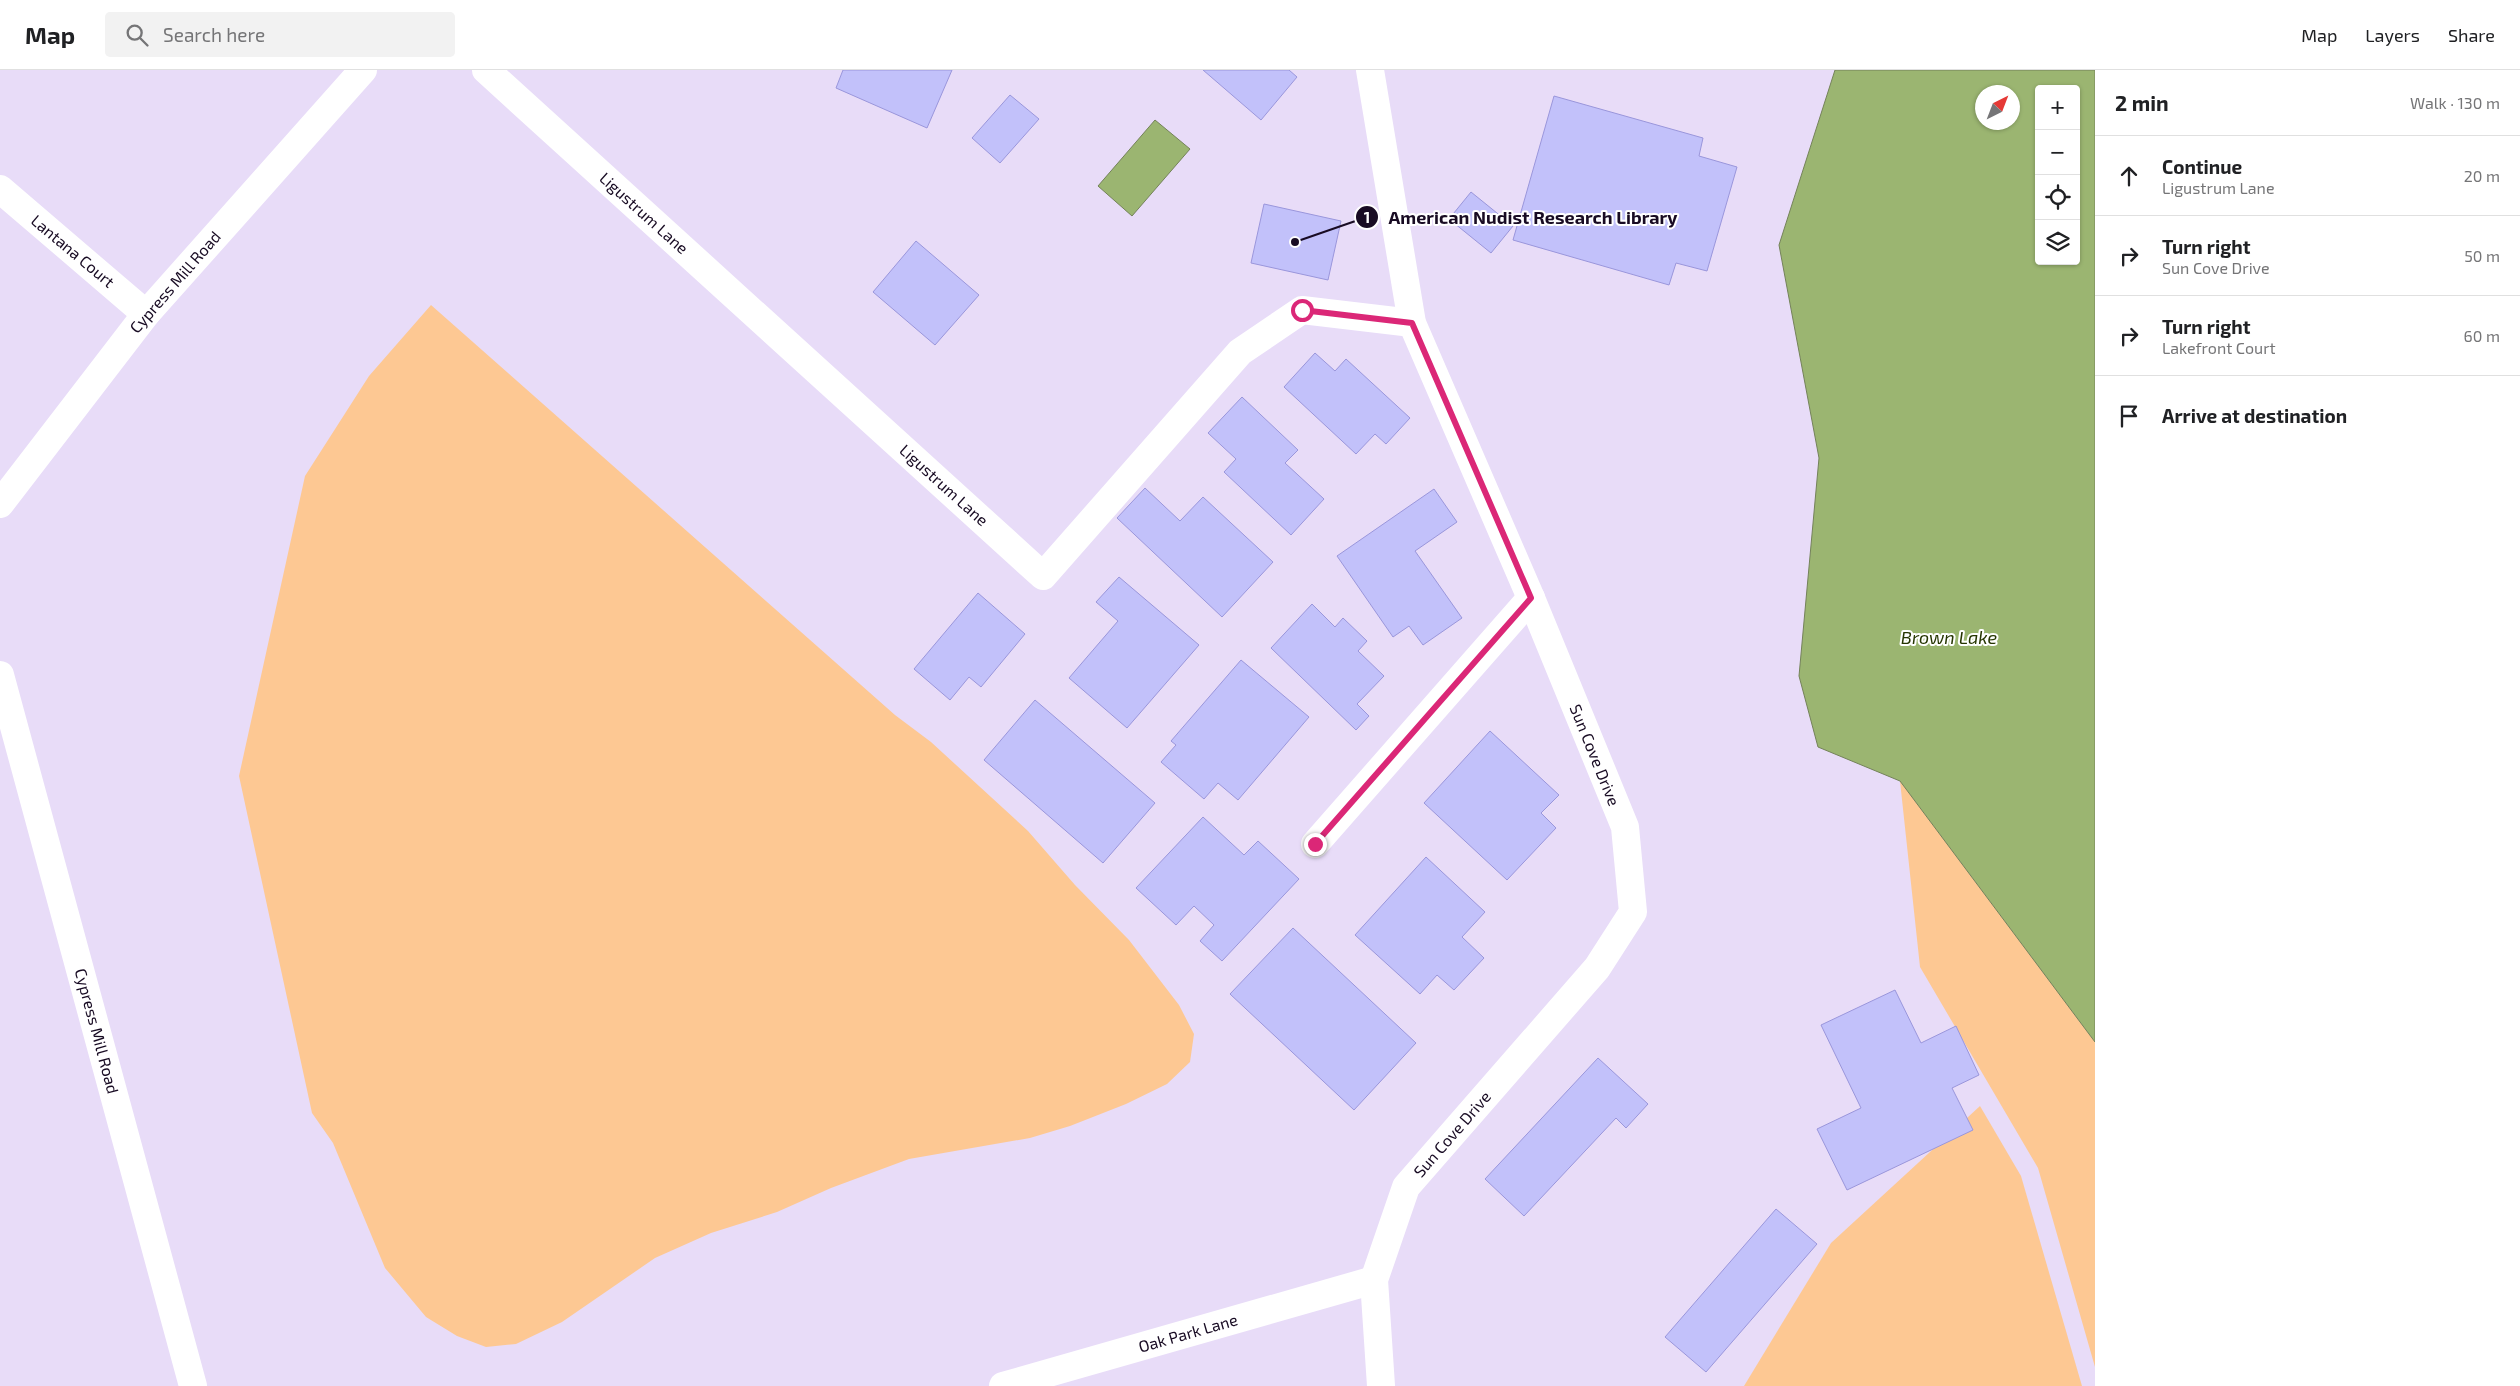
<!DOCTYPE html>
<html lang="en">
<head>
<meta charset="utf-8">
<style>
	:root { --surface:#fff; --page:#f2f2f2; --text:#202124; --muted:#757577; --line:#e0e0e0 }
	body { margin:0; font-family:"Exo 2",sans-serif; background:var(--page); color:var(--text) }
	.controls { position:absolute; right:15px; top:15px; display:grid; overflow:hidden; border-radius:5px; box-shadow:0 1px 4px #0004 }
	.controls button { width:45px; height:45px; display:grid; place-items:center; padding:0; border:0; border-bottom:1px solid var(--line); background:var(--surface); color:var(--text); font:25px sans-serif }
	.compass { position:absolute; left:1975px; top:15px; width:45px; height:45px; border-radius:50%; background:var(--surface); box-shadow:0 1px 4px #0004; rotate:42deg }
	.stop { position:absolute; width:15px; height:15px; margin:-11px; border:4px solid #db2777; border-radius:50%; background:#fff }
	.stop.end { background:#db2777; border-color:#fff; box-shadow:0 1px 5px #0008 }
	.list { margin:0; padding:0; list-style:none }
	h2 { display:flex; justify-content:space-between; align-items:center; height:65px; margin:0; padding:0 20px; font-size:21px }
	h2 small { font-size:16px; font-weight:400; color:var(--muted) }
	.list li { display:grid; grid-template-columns:32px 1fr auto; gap:15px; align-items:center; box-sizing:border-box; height:80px; padding:0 20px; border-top:1px solid var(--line) }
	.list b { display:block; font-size:19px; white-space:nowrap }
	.list p { margin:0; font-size:16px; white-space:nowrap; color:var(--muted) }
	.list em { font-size:16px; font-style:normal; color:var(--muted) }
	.icon { flex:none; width:28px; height:28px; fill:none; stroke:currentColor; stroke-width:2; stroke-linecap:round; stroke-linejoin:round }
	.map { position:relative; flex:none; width:2095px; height:1316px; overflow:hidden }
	header { display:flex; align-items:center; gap:30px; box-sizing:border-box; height:70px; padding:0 25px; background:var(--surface); border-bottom:1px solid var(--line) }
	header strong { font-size:24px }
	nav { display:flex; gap:28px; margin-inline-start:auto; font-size:18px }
	.search { width:350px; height:45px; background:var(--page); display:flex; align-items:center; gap:12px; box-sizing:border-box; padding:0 18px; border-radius:5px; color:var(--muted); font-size:19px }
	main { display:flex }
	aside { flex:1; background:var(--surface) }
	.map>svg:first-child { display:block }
</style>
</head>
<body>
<header>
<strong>Map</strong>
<div class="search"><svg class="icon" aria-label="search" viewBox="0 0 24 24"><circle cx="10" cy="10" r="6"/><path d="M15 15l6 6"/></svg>Search here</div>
<nav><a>Map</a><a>Layers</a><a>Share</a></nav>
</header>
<main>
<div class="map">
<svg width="2095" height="1316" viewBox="0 0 2095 1316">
	<rect width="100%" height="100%" fill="#e8dcf8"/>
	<g fill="#fdc893">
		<polygon points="431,235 895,645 931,672 1028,761 1075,815 1129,870 1179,935 1194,964 1190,992 1167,1014 1126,1034 1070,1056 1030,1068 909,1089 831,1118 777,1142 711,1163 655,1188 562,1252 516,1274 486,1277 457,1266 426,1247 385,1198 333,1073 312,1043 239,706 305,406 369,306"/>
		<polygon points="1900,711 2095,972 2095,1297 2038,1098 1920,897"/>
		<polygon points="1980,1036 2021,1106 2082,1316 1744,1316 1831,1173"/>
	</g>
	<g fill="#9bb571" stroke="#74825a" fill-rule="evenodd">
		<path d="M1835 0H2095V972L1900 711 1818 677 1799 606 1819 388 1779 175ZM2039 19H2076V191H2039ZM1982 22H2012V52H1982Z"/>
		<polygon points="1155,50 1190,79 1132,146 1098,116"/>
	</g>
	<g fill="#c2c1fa" stroke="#9a96db">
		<polygon points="843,0 952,0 927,58 836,18"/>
		<polygon points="1203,0 1289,0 1297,7 1261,50"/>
		<polygon points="1010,25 1039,49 1000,93 972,68"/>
		<polygon points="1554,26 1703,68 1699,86 1737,97 1707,201 1676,193 1669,215 1513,170"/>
		<polygon points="1471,122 1513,156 1491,183 1449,149"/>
		<polygon points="1264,134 1341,151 1328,210 1251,193"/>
		<polygon points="916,171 979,225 935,275 873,222"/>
		<polygon points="1315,283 1335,301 1346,289 1410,348 1386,374 1375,364 1356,384 1284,317"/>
		<polygon points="1242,327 1298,380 1285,393 1324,429 1291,465 1224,402 1236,389 1208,363"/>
		<polygon points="1145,418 1180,451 1203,427 1273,492 1222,547 1117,448"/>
		<polygon points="1434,419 1457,452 1415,481 1462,548 1423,575 1409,556 1393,567 1337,486"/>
		<polygon points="1119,507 1199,575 1127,658 1069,608 1118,551 1096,532"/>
		<polygon points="978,523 1025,564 981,617 969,607 950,630 914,599"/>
		<polygon points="1312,534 1335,557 1343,548 1367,571 1358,581 1384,606 1357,634 1369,646 1356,660 1271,578"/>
		<polygon points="1241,590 1309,647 1238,730 1218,713 1204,729 1161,692 1176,675 1171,671"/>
		<polygon points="1035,630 1155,733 1103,793 984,690"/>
		<polygon points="1490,661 1559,725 1541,743 1556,758 1507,810 1424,733"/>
		<polygon points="1203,747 1244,785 1258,771 1299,809 1222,891 1200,871 1214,855 1194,836 1176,855 1136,818"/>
		<polygon points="1426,787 1485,842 1462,867 1484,888 1454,920 1437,905 1420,924 1355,865"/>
		<polygon points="1293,858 1416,973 1354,1040 1230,924"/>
		<polygon points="1895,920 1921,973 1956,956 1979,1005 1952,1018 1973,1060 1847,1120 1817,1059 1861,1038 1821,955"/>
		<polygon points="1598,988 1648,1034 1626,1058 1616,1048 1524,1146 1485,1109"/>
		<polygon points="1776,1139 1817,1174 1706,1302 1665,1267"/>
	</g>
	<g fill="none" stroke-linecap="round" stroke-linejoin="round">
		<g stroke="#fff" stroke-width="28">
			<polyline points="486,0 1043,506 1240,282 1302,240 1412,253"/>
			<polyline points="1370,0 1412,253 1531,528 1625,757 1633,842 1597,898 1406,1117 1374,1210 1381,1316"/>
			<polyline points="0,119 146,244"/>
			<polyline points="0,434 146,244 363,0"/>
			<polyline points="0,605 193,1316"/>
			<polyline points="1315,774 1531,528"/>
			<polyline points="1003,1316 1374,1210"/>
		</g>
	</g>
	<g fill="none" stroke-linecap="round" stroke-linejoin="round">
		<polyline stroke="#db2777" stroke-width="6" points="1302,240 1412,253 1531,528 1315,774"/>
	</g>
	<g text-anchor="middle" stroke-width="4" stroke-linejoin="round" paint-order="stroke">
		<g font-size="16" fill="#180b23" stroke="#fff">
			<text transform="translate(644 143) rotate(42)" y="6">Ligustrum Lane</text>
			<text transform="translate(73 181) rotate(40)" y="6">Lantana Court</text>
			<text transform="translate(175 212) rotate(-49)" y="6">Cypress Mill Road</text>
			<text transform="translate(944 415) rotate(42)" y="6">Ligustrum Lane</text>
			<text transform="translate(1595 685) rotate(68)" y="6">Sun Cove Drive</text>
			<text transform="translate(97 961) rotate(75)" y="6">Cypress Mill Road</text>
			<text transform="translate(1452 1064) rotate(-49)" y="6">Sun Cove Drive</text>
			<text transform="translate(1188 1263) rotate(-16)" y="6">Oak Park Lane</text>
		</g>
		<g font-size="18" font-style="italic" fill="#253501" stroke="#fff">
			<text x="1949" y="574">Brown Lake</text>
		</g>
	</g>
	<path fill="none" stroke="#180b23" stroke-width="2" d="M1295 172L1367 147"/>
	<g fill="#180b23" stroke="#fff" stroke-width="2">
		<circle cx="1295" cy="172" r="5"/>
		<circle cx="1367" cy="147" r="12"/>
	</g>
	<g font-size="15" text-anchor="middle" font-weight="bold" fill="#fff">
		<text x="1367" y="153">1</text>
	</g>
	<g font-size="18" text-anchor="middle" font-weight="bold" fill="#180b23" stroke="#fff" stroke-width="4" stroke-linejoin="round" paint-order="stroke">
		<text x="1533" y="154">American Nudist Research Library</text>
	</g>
</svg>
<div class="controls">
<button>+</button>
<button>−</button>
<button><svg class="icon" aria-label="locate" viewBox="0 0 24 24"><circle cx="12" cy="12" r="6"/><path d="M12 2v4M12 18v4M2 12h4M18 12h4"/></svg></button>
<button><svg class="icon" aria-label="layers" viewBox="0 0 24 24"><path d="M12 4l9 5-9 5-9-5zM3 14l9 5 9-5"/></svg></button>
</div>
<svg class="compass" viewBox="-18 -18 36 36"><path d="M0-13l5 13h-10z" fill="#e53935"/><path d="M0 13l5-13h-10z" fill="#757577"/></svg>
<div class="stop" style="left:1302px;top:240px"></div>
<div class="stop end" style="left:1315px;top:774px"></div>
</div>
<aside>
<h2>2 min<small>Walk · 130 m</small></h2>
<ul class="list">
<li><svg class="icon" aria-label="ahead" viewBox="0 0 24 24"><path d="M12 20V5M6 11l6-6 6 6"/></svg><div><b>Continue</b><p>Ligustrum Lane</p></div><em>20 m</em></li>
<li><svg class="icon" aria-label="right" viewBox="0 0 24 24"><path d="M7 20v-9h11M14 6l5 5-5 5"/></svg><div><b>Turn right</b><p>Sun Cove Drive</p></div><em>50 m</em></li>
<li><svg class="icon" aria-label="right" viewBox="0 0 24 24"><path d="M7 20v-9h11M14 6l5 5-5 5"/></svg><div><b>Turn right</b><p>Lakefront Court</p></div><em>60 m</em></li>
<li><svg class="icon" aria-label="arrive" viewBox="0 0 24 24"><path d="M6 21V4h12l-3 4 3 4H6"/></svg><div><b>Arrive at destination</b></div></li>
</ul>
</aside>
</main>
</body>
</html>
